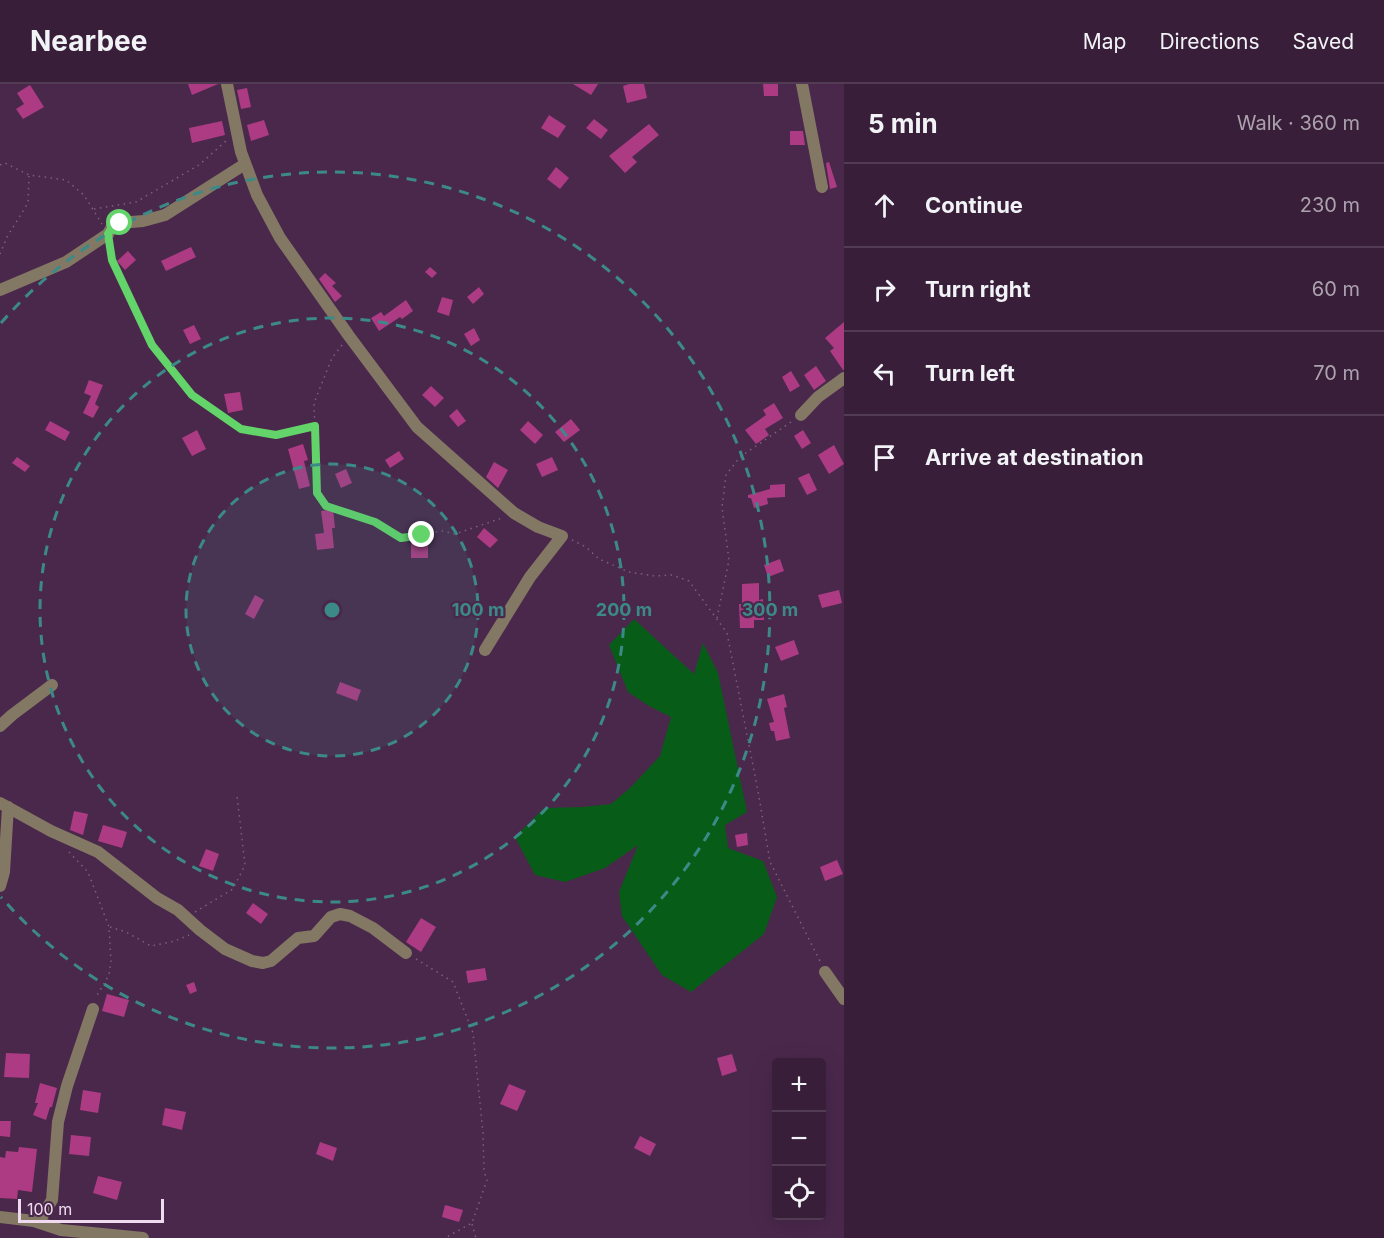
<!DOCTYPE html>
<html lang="en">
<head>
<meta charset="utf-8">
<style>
	:root { --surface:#381e39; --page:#3f2741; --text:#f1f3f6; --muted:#aba2ae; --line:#523c53 }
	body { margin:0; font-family:Inter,sans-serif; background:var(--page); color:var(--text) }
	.controls { position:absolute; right:18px; bottom:18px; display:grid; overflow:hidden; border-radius:6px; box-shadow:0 6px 24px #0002 }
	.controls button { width:54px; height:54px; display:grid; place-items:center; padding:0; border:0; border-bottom:2px solid var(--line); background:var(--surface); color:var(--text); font:30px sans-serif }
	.scale { position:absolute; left:18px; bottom:15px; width:146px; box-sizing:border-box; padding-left:6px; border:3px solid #efdaf0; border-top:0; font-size:16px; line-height:21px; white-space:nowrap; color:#efdaf0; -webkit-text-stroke:4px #4a284c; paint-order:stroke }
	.stop { position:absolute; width:18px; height:18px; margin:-14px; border:4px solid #62d469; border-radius:50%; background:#fff }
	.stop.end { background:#62d469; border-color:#fff; box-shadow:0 2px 6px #0008 }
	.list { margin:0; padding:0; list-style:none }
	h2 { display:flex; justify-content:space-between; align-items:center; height:78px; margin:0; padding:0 24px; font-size:26px }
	h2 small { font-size:20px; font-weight:400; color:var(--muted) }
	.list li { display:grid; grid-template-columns:39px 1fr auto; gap:18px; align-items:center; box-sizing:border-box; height:84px; padding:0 24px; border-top:2px solid var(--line) }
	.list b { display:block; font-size:22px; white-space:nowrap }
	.list em { font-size:20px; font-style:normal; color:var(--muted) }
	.icon { flex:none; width:33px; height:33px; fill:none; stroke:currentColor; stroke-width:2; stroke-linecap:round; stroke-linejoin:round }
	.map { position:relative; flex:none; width:844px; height:1154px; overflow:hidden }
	header { display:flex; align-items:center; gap:36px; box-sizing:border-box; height:84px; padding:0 30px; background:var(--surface); border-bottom:2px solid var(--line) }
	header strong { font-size:28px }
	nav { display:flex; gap:33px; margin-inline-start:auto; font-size:21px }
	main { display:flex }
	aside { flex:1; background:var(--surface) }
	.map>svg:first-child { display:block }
</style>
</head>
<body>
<header>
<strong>Nearbee</strong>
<nav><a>Map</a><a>Directions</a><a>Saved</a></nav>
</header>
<main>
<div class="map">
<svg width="844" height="1154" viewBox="0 0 844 1154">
	<rect width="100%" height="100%" fill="#4a284c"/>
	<polygon fill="#075d17" points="634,535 694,590 703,559 718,589 747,728 725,741 728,764 763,777 777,813 764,850 691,908 662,891 622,832 619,808 638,761 605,784 565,798 535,791 515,753 544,724 583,723 611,720 630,704 660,672 671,633 649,622 628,608 609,561"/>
	<g fill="#ac3b83">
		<polygon points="188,0 218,0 192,11"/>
		<polygon points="573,0 598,0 591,11"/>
		<polygon points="629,0 644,0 647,14 627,19 623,2"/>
		<polygon points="763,0 778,0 778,12 764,12"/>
		<polygon points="30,1 44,23 23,35 16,25 24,20 17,9"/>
		<polygon points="247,4 251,23 241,25 237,6"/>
		<polygon points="549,31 566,42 558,54 541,44"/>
		<polygon points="594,35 608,46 601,55 586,44"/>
		<polygon points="264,36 269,51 251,57 247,41"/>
		<polygon points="222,37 225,51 192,59 189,44"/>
		<polygon points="649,40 659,51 632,73 637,78 625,89 609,72"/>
		<polygon points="790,47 803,47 805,61 790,61"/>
		<polygon points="829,78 837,103 830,105 826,79"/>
		<polygon points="556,83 569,94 560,105 547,95"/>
		<polygon points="191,163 196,173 166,187 161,177"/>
		<polygon points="128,167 136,176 125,186 117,177"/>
		<polygon points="430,183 437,189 432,194 425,188"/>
		<polygon points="325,189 336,199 332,202 342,212 335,218 319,195"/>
		<polygon points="479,203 484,210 473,220 467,213"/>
		<polygon points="442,213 453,216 449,232 437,228"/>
		<polygon points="406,216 413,227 402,235 400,233 379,247 371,234 381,228 384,232"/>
		<polygon points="844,238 844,286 843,286 830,267 834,264 825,254"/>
		<polygon points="194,241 201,255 190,260 183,246"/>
		<polygon points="474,244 480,256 471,262 464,250"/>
		<polygon points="816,282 826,297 814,306 804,291"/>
		<polygon points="791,287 800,302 790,308 782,293"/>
		<polygon points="89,296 103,301 95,320 99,323 93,334 83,329 91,312 84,309"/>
		<polygon points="431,302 444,314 435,323 422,311"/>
		<polygon points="240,308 243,326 228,329 224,310"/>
		<polygon points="774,319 783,334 765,345 769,351 756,360 745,346 766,331 763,326"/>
		<polygon points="457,325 466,337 458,343 449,332"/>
		<polygon points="571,335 580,346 564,358 555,348"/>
		<polygon points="50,337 70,348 65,357 45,346"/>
		<polygon points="528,337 543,351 535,360 520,346"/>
		<polygon points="197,346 206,365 192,372 182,354"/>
		<polygon points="803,346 811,359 802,365 794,352"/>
		<polygon points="303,360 308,376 304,377 310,402 299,405 288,365"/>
		<polygon points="834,361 844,380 829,390 818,371"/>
		<polygon points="399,367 404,375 390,384 385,376"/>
		<polygon points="17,373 30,382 25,388 12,379"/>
		<polygon points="552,373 558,386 542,393 536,380"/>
		<polygon points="494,378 508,386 498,404 486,393"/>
		<polygon points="346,385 352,399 341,404 335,390"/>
		<polygon points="809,389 817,406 807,411 798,394"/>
		<polygon points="785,400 785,413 767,414 768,420 754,424 751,414 748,414 748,411 770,405 770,401"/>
		<polygon points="333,425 335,444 332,444 334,464 317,466 315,450 324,449 321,427"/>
		<polygon points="484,444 498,456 490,464 477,453"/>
		<polygon points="411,459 428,460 428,474 411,474"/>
		<polygon points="780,475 784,487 768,493 764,481"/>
		<polygon points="759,499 759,516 763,515 764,536 754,536 754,544 740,544 739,520 742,520 742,500"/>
		<polygon points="839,506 842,519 822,524 818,511"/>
		<polygon points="255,511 264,516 254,535 245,530"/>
		<polygon points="794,556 799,570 781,577 775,563"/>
		<polygon points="340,598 361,606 357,617 336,609"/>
		<polygon points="784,610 787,623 784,624 790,654 776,657 774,647 771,647 769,639 774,638 767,615"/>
		<polygon points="74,727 88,730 83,751 70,746"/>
		<polygon points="103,741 127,748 122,764 98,757"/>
		<polygon points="747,749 748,761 737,763 735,751"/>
		<polygon points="206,765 219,770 213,787 199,782"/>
		<polygon points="837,776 843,790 825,797 820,783"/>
		<polygon points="253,819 268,830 261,840 246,829"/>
		<polygon points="421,834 436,843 421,868 406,858"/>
		<polygon points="485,884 487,896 468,899 466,887"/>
		<polygon points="194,898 197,907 190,910 186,901"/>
		<polygon points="107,910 129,916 124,933 102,927"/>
		<polygon points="6,969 30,970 29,994 4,993"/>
		<polygon points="732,970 737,987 722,992 717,974"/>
		<polygon points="40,999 57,1004 52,1023 50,1023 46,1036 33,1031 38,1019 35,1019"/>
		<polygon points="509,1000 526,1007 517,1027 500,1020"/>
		<polygon points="83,1006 101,1009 98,1029 80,1026"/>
		<polygon points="165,1024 186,1028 182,1046 162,1041"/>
		<polygon points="0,1037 11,1037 10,1053 0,1052"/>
		<polygon points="71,1051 91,1053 89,1072 69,1070"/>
		<polygon points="640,1052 656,1060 650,1072 634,1064"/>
		<polygon points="320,1058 337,1064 333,1077 316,1070"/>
		<polygon points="19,1063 37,1065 32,1108 18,1106 17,1115 0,1114 0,1073 5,1074 6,1067 18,1068"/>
		<polygon points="98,1092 122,1098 117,1116 93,1109"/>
		<polygon points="445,1121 463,1126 459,1138 442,1133"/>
	</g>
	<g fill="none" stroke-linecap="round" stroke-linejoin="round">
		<g stroke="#7d5f7e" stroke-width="1.5" stroke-dasharray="1.5 4.5" stroke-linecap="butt">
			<polyline points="0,81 5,79 29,91 66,96 84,111 102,140"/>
			<polyline points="94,125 136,118 199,81 227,56"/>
			<polyline points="110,164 112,176 152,261 192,311 241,345 275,351 315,343"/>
			<polyline points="0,170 7,153 28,119 29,92"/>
			<polyline points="342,261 332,274 314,319 317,409 326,422 375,438 401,454 442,447 455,450 502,434"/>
			<polyline points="572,456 586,463 599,475 629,488 655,492 672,491 689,497 727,549 758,707 770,778 821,879"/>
			<polyline points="717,534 729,476 722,423 726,391 740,373 791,338"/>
			<polyline points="69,768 88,788 109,843 111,877 109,891 96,913"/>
			<polyline points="195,828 233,805 245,781 237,712"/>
			<polyline points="110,843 126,848 151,862 175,857 189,851"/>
			<polyline points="416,875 453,898 473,949 483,1049 484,1087 487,1096 472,1139 445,1154"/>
			<polyline points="472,1140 476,1154"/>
		</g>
		<g stroke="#827863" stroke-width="12">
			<polyline points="227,0 241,68 257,111 280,154 349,252 417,343 514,429 538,443 562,452 530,493 485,566"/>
			<polyline points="802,0 822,103"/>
			<polyline points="0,206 66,178 108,150 112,143 120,139 143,137 165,131 245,80"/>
			<polyline points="801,331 818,313 844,294"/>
			<polyline points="0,642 12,631 52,601"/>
			<polyline points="0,719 51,747 98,768 157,814 178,826 200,846 225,865 252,877 263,879 271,877 298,854 314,852 331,833 340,830 350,832 373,844 406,869"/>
			<polyline points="0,802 4,788 8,723"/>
			<polyline points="825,888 844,915"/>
			<polyline points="0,1133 34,1137 61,1146 143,1154"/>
			<polyline points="34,1137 43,1131 52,1116 58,1038 67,1002 93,925"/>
		</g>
	</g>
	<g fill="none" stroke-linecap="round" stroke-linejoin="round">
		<polyline stroke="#62d469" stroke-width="8" points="120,139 112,143 108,150 112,176 152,261 192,311 241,345 276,351 315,342 317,409 326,422 375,438 401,454 422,451"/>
	</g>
	<circle cx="332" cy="526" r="146" fill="#3c8a88" fill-opacity=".12"/>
	<g fill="none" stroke="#3c8a88" stroke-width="3" stroke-dasharray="10 8">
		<circle cx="332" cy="526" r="146"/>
		<circle cx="332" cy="526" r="292"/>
		<path d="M1 239A438 438 0 1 1 1 813"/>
	</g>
	<circle cx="332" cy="526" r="9" fill="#3c8a88" stroke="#4a284c" stroke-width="3"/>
	<g font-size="18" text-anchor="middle" font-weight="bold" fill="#3c8a88" stroke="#4a284c" stroke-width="4.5" stroke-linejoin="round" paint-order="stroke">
		<text x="478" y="532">100 m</text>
		<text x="624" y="532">200 m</text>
		<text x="770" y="532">300 m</text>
	</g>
</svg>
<div class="controls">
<button>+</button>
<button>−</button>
<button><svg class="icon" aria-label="locate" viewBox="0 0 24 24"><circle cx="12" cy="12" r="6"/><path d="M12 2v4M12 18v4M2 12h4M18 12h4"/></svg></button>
</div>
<div class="scale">100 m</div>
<div class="stop" style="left:120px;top:139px"></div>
<div class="stop end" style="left:422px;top:451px"></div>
</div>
<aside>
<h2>5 min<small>Walk · 360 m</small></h2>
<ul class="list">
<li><svg class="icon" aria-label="ahead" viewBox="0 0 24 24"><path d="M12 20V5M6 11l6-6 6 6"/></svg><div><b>Continue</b></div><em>230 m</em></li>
<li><svg class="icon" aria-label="right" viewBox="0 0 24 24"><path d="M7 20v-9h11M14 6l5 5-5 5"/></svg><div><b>Turn right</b></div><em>60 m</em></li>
<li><svg class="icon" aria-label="left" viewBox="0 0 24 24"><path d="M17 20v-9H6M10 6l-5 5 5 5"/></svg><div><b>Turn left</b></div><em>70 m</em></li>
<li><svg class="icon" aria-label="arrive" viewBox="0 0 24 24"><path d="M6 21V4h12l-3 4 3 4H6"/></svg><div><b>Arrive at destination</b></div></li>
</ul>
</aside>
</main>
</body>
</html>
